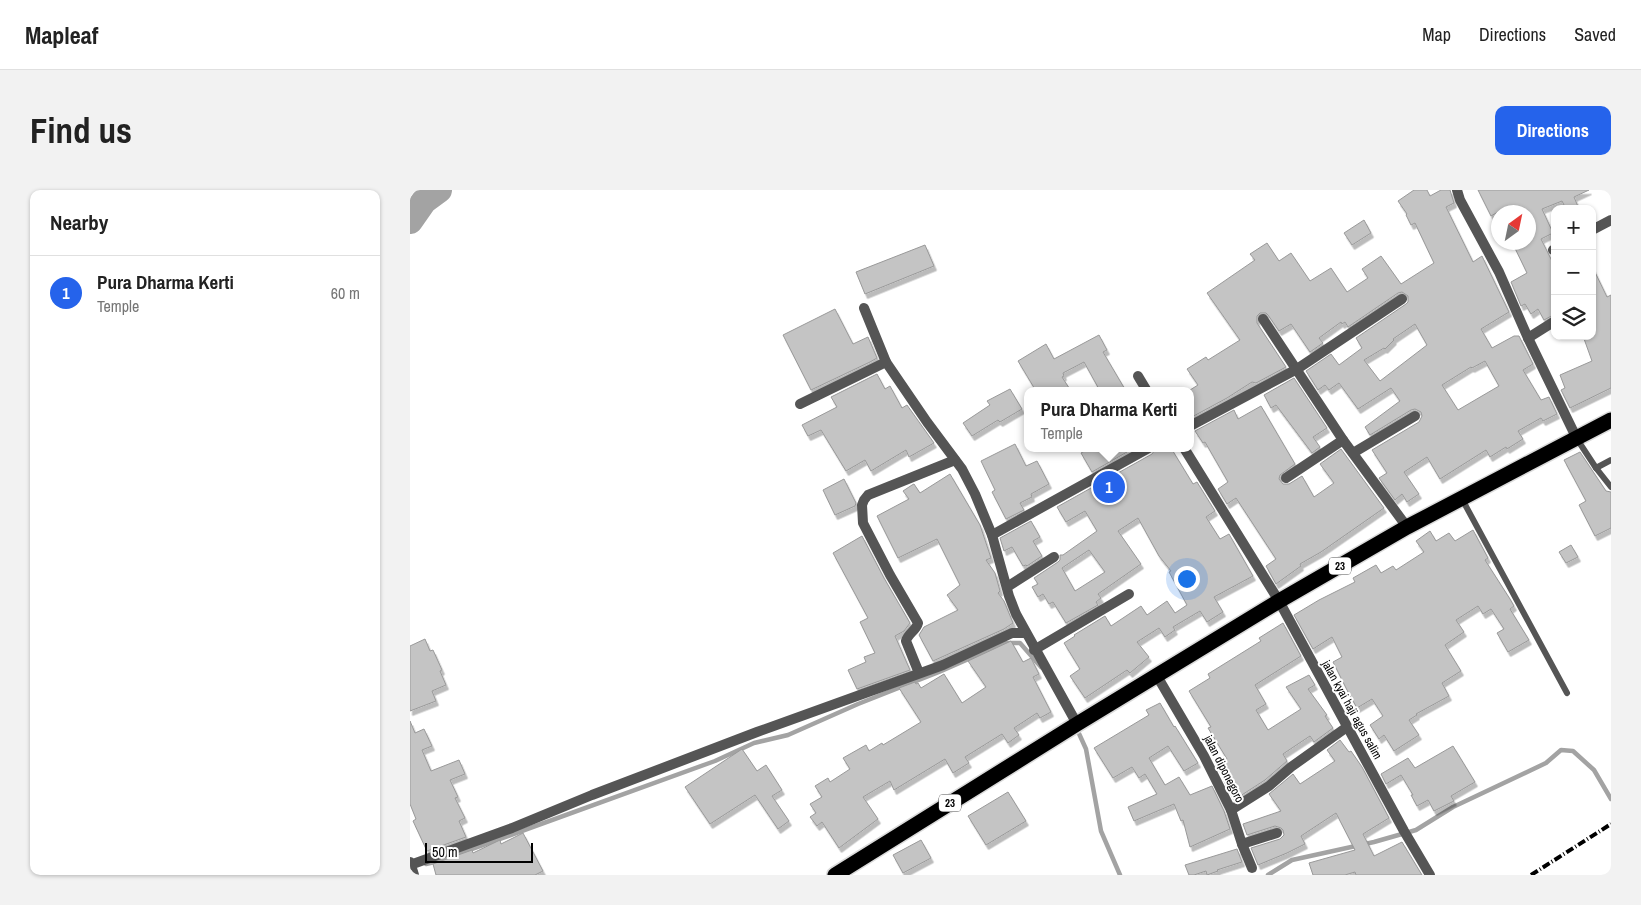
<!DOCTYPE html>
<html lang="en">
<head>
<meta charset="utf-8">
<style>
	:root { --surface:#fff; --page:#f2f2f2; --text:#222; --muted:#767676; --line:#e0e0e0; --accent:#2563eb }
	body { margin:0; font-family:"Archivo Narrow",sans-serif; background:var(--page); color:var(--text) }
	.controls { position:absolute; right:15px; top:15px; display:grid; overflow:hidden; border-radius:10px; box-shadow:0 1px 4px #0004 }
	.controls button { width:45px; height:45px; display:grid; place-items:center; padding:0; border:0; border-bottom:1px solid var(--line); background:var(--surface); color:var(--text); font:25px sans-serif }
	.compass { position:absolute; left:1081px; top:15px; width:45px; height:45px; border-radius:50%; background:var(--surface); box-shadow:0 1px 4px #0004; rotate:33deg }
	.scale { position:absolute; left:15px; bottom:12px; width:108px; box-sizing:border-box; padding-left:5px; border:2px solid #000; border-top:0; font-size:14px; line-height:18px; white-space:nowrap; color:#000; -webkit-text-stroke:4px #fff; paint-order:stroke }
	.you { position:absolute; left:776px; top:388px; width:18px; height:18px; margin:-12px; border:4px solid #fff; border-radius:50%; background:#1a73e8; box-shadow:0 0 0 8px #1a73e833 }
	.badge { display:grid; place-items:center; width:32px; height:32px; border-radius:50%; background:var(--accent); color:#fff; font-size:16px; font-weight:700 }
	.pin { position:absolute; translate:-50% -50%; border:2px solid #fff; box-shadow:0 1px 5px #0006 }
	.popup { position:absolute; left:614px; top:197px; width:170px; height:65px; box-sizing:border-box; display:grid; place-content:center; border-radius:10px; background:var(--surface); filter:drop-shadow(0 1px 4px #0005); font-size:16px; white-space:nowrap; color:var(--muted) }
	.popup b { font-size:19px; color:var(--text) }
	.popup::after { content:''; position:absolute; left:50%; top:100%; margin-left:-10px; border:10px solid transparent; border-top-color:var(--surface) }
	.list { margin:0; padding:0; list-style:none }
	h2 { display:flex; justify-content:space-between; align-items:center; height:65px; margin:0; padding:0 20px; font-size:21px }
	h2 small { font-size:16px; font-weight:400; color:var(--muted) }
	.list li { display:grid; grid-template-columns:32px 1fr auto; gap:15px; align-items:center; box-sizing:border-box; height:75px; padding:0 20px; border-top:1px solid var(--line) }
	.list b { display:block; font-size:19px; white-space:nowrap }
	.list p { margin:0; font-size:16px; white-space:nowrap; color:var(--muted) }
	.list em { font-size:16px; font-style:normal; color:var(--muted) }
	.icon { flex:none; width:28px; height:28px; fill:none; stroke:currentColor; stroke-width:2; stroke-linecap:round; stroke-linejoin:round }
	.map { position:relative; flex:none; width:1201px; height:685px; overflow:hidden; border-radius:10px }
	header { display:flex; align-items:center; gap:30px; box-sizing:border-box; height:70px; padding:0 25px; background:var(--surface); border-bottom:1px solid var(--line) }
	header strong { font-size:24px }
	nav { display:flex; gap:28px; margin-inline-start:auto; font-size:18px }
	.intro { display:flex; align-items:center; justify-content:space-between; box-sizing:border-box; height:120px; padding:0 30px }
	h1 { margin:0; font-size:35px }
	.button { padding:12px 22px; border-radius:10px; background:var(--accent); color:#fff; font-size:18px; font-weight:700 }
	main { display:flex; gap:30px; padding:0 30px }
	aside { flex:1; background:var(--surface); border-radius:10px; box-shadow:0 1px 4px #0004 }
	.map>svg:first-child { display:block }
</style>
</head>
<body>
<header>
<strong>Mapleaf</strong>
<nav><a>Map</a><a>Directions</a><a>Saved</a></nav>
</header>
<div class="intro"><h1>Find us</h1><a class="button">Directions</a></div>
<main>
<aside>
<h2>Nearby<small></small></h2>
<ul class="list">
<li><span class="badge">1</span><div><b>Pura Dharma Kerti</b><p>Temple</p></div><em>60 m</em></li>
</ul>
</aside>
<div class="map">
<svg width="1201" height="685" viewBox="0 0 1201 685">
	<defs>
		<filter id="shadow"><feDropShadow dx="2.5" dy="4.5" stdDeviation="0" flood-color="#0004"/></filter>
	</defs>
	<rect width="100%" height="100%" fill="#fff"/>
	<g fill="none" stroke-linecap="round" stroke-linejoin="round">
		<g stroke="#a3a3a3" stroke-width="4.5">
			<polyline points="666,537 676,559 691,641 710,685"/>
			<polyline points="16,674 29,671 305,571 344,553 378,545 448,514 529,482 595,453 610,453 631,477"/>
			<polyline points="858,685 882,670 964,652 1006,640 1043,617 1136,573 1151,560 1163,561 1184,580 1201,609"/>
		</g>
		<polyline stroke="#a3a3a3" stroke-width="26" points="0,31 14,11 29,0"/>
	</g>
	<g fill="#c4c4c4" stroke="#999" fill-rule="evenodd" filter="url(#shadow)">
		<path d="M1004 0H1017L1020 6 1031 0H1040L1044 13 1036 17 1063 72 1072 66 1099 122 1071 139 1082 158 1104 146H1109L1123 174 1113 180 1131 210 1139 207 1147 224 1133 231 1131 228 1108 241 1113 249 1097 259 1096 257 1080 267 1076 260 1030 289 1017 267 994 282 1009 304 997 312 992 304 985 310 969 288 977 283 962 260 1009 232 1012 226 1011 222 1005 219 1001 220 960 245 955 237 990 211 981 198 948 219 929 193 919 200 915 195 908 200 896 181 921 164 929 175 952 158 946 148 996 114 998 112V106L992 102 988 103 938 137 935 132 932 134 931 132 909 148 913 153 900 162 881 134 869 141 858 125 856 123H850L847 126V133L876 177 846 193 842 192 817 208 780 228V200L788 195 777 179 796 167 798 170 830 150 797 103 845 70 840 64 857 53 869 71 881 63 900 91 921 78 937 102 958 88 952 79 971 66 991 94 1024 73 1005 33 1001 35 996 25 997 24 988 11ZM1005 134 1017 155 970 191 954 170 974 158 975 159 984 150 983 149ZM1075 171 1089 196 1048 220 1032 195 1061 177 1062 178Z"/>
		<polygon points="1068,0 1179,0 1164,7 1169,19 1156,19 1152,11 1132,19 1143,43 1131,49 1145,77 1145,124 1134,130 1128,119 1121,124 1115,114 1111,116 1101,92 1117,83 1102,52 1118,52 1118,22 1088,22 1081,26"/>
		<polygon points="954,30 961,43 942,55 934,43"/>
		<polygon points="515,55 524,76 455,104 446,82"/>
		<polygon points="1182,76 1197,107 1201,105 1201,198 1160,218 1151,200 1155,198 1150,185 1182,171 1173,146 1182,146"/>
		<polygon points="425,119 443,154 458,147 467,168 460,172 401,200 373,145"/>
		<polygon points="689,145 697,160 693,162 716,201 690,201 674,172 653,183 654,186 652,187 661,201 626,201 608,171 636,154 644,169"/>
		<polygon points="467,184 475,199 480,196 492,218 497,215 524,253 499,267 496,260 461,281 455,270 436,281 411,240 398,246 392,235 427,217 421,207"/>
		<polygon points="884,188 917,238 903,247 910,257 902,263 866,215 861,218 854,205"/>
		<polygon points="600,199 612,219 590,232 588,230 562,246 553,233 580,215 577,211"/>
		<polygon points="851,216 885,274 870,285 869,289 873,294 879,294 892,286 904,307 924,293 910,274 931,259 974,318 911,362 890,374 891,376 866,394 856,376 866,369 826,308 817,314 808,299 818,292 795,252 793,253 785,241 824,220 828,229"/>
		<polygon points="605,254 616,276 627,271 639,294 621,304 622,307 610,313 614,320 596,329 582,302 585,300 571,271"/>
		<polygon points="680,258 724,258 682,282 671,263"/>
		<path d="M746 258H761L783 294 787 292 805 321 796 327 810 349 819 344 843 386 804 407 813 422 797 432 790 421 763 437 765 440 755 447 749 438 727 452 739 467 720 483 717 480 675 508 660 486 670 479 654 453 665 446 664 445 695 426 701 436 731 416 737 425 757 411 765 423 777 415 759 382 761 381 749 366 728 328 708 341 731 374 688 404 691 408 686 412 688 415 656 433 643 412 639 414 633 404 628 407 622 397 628 394 624 388 648 372 650 370V365H653L687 341 675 321 656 332 647 317 742 264ZM679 360 695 382 665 401 652 378Z"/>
		<polygon points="1170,262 1196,301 1201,302 1201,338 1185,346 1169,315 1176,311 1154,270"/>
		<polygon points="540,284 570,335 581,368 576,370 585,383 590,401 588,403 594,411 603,433 594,439 523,471 509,445 514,437 548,420 537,405 550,395 527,349 488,368 467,326 499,309 493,301 502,295 504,294 510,303"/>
		<polygon points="434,289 446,313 445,316 425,325 413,300"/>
		<polygon points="621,331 630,347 623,351 632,366 617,376 616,375 613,376 602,357 594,361 590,348"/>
		<polygon points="1063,340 1078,368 1075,370 1100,409 1104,416 1100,419 1119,450 1098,462 1087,443 1094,439 1081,419 1073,424 1068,416 1046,430 1054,442 1035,455 1051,481 1032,493 1039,506 1006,524 1007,525 999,530 1009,545 984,561 974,545 969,549 960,535 973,526 962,509 947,518 939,504 923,472 932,467 922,447 903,459 884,425 909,410 945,392 943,388 966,375 971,383 983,376 986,380 1014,362 1006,351 1020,341 1026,351 1039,343 1045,351"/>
		<polygon points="452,346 474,388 500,433 494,441 485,446 500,480 447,499 438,480 456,472 454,467 465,463 450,432 458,428 423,363"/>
		<polygon points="1161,355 1168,367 1156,373 1149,362"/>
		<polygon points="873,433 891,466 845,495 856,514 846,520 858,540 891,519 876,497 899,485 905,495 898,499 917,525 915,526 923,538 904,552 900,546 873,564 877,571 855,590 824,610 814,591 816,590 806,575 817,569 798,538 801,537 779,501 800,488 798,484 851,451 849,448"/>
		<polygon points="15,449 20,461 23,460 32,480 30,481 36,495 22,501 26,511 0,521 0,456"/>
		<polygon points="601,451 613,472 621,468 629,484 623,487 641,522 630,528 627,523 604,538 609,545 598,553 592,544 555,567 559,573 543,583 535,569 484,600 480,591 453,607 468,629 429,658 412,632 407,636 400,627 406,623 400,614 412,607 405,596 418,588 420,592 440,579 433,568 456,555 459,561 472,553 473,555 511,532 489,498 505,492 506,494 508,493 511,498 534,484 552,513 576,497 558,471"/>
		<polygon points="750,513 764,537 765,536 788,573 774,581 758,556 739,568 755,595 769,587 780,605 802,596 814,621 820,639 780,657 773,630 771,631 764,614 724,631 718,617 747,604 735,584 729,588 722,577 703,588 684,558 739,525 736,520"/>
		<polygon points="0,531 5,543 14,539 22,556 12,560 21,581 49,570 55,584 40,590 48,607 45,608 55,628 49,631 56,647 17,661 3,631 6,629 0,614"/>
		<polygon points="930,550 939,562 941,561 952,577 979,628 953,644 964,666 992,652 1012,685 946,685 945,682 935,685 903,685 899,673 945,660 926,623 891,646 895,654 877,663 848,675 841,658 870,649 874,645 873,640 871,638 865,636 837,645 833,634 871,621 859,604 883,584 890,594 925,571 917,560"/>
		<polygon points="1043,556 1065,592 1041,606 1044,611 1024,621 1018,610 1007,616 1001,605 1003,605 991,585 976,594 971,584 998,568 1005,578"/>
		<polygon points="332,559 347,581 356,575 372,600 362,606 379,631 368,639 345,605 300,634 275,597"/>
		<polygon points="598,602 616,631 576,655 558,626"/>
		<polygon points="113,643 133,681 125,685 26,685 23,674 62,660 63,663 90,650 91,654"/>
		<polygon points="511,650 521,668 493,683 483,665"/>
		<polygon points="827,659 832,672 807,680 808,681 797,685 796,681 784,685 779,685 775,675"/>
	</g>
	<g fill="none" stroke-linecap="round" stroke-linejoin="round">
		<g stroke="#dbdbdb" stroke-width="18">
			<polyline id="highway" points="425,685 667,534 869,411 997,337 1201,230"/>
		</g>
		<g stroke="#555" stroke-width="6">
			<polyline points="1167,249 1186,278 1201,297"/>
			<polyline points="1186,278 1201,270"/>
			<polyline points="1052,309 1157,503"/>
		</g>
		<g stroke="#555" stroke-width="10">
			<polyline points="1047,0 1050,10 1089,82 1118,148 1166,247"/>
			<polyline points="1182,40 1201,30"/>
			<polyline points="1143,60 1145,59"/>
			<polyline points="454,118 476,172 517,232 552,279 565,304 582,345 599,406 606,424 667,534"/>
			<polyline points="853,129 933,250 997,337"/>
			<polyline points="1118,148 1145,131"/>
			<polyline points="728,186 737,201"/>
			<polyline points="390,214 476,172"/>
			<polyline points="780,236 887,179 992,109"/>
			<polyline points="774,258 869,411 994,641 1020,685"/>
			<polyline points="943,263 1005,226"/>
			<polyline points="876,288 933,250"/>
			<polyline points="582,345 739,258"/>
			<polyline points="597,397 644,367"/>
			<polyline points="624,460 719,404"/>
			<path d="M509 483 496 451C498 443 506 441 508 433L480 385 453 333 452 315 454 310 458 305 545 270"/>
			<polyline points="747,486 794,566 821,620 832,654 867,643"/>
			<polyline points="821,620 859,596 881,577 937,537"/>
			<polyline points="832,654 842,678"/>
			<polyline points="0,672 4,685"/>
			<polyline points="0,675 102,638 182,605 347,542 533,475 602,443 615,443"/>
		</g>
		<use href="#highway" stroke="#000" stroke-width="15"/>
		<polyline stroke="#000" stroke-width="4" stroke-dasharray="8 2.5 1 2.5" stroke-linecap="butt" points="1121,685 1201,634"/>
	</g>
	<g text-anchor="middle" stroke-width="4" stroke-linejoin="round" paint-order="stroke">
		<g fill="#fff" stroke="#4c4c4c" stroke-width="1">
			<rect x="919" y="367.5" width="22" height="17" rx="4"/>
			<rect x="529" y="604.5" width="22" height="17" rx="4"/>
		</g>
		<g font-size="11" font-weight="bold" fill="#000">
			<text x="930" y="380">23</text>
			<text x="540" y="617">23</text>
		</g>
		<g font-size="12" fill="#000" stroke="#fff">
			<text transform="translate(942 520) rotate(61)" y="4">jalan kyai haji agus salim</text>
			<text transform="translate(814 579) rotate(63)" y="4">jalan diponegoro</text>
		</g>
	</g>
</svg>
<div class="controls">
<button>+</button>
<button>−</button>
<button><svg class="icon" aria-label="layers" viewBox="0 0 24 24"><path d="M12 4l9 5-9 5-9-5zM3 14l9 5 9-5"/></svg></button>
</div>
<svg class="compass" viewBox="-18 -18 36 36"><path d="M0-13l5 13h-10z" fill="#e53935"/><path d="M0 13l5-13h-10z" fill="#767676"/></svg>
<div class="scale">50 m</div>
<div class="you"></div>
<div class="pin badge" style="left:699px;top:297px">1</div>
<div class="popup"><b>Pura Dharma Kerti</b>Temple</div>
</div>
</main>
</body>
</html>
